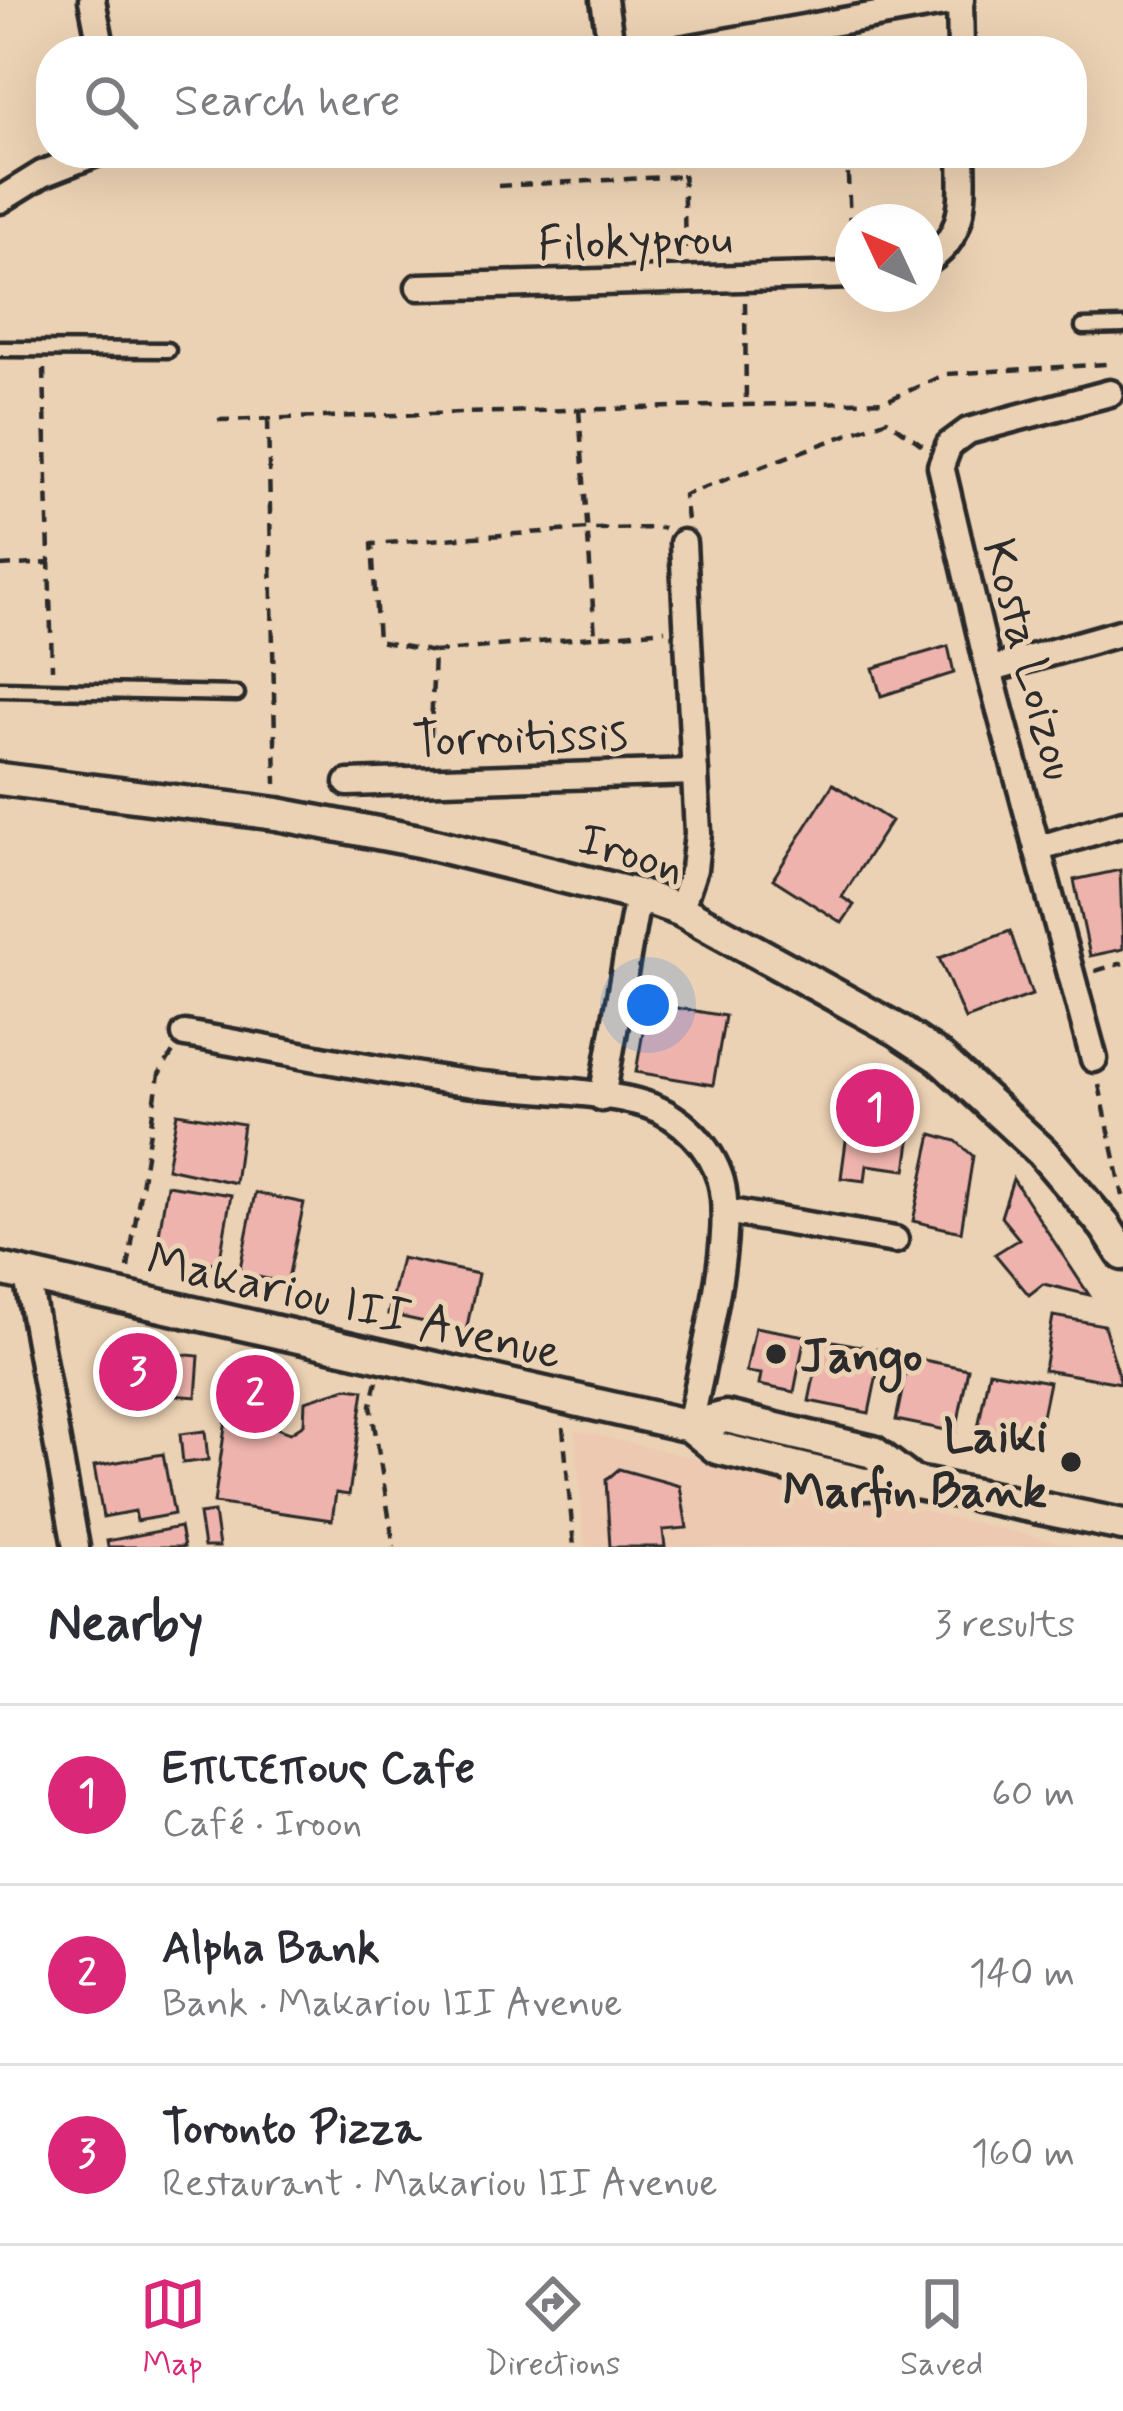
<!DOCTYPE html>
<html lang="en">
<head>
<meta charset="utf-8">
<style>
	:root { --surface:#fff; --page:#f2f2f3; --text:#2b2b33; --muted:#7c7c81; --line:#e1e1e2; --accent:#db2777 }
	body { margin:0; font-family:Mynerve,sans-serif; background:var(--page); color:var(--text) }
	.compass { position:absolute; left:835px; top:204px; width:108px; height:108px; border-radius:50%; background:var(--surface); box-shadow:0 12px 48px #0002; rotate:314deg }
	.you { position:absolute; left:648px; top:1005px; width:42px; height:42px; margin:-30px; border:9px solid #fff; border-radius:50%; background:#1a73e8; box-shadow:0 0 0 18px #1a73e833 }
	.badge { display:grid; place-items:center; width:78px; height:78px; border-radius:50%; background:var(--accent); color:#fff; font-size:39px; font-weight:700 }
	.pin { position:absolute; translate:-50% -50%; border:6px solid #fff; box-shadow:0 3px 12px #0006 }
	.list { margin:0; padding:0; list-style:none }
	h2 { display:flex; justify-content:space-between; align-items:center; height:156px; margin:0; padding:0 48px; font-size:51px }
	h2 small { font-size:39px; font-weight:400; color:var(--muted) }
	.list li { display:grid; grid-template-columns:78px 1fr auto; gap:36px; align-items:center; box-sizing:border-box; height:180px; padding:0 48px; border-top:3px solid var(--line) }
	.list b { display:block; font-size:45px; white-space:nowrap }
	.list p { margin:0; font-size:39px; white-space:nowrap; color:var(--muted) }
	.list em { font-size:39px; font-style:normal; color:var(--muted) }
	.icon { flex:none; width:66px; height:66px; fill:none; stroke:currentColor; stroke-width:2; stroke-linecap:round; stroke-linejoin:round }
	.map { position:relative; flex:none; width:1123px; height:1547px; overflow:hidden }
	.search { position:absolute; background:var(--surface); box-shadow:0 12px 48px #0002; left:36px; right:36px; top:36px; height:132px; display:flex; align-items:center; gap:30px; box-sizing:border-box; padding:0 42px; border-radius:48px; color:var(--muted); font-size:45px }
	.sheet { height:696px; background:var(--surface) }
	nav { display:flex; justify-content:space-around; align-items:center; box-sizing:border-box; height:168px; border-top:3px solid var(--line); background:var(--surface); font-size:33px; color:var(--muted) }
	nav a { display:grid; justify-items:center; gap:6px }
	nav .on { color:var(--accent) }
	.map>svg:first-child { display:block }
</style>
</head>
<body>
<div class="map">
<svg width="1123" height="1547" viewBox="0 0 1123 1547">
	<rect width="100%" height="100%" fill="#ecd2b4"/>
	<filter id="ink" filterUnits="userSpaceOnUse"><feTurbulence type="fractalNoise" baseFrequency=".00833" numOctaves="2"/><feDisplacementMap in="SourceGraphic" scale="24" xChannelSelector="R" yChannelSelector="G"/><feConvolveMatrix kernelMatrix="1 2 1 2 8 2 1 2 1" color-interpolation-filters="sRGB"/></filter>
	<g filter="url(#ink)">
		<polygon fill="#edc9b2" points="575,1430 1080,1547 585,1547"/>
		<g fill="#eeb3ac" stroke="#2b2b2b" stroke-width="3">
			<polygon points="948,646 954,673 881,696 873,668"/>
			<polygon points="833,784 891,821 842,897 854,905 842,923 773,879"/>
			<polygon points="1120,870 1123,949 1090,956 1074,880"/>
			<polygon points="1010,931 1032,995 965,1019 939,958"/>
			<polygon points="648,1003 725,1016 713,1085 636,1072"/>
			<polygon points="854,1083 917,1091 906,1170 867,1165 865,1181 841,1178"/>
			<polygon points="177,1113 243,1124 235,1183 167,1168"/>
			<polygon points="932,1134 956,1141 973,1156 961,1232 913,1221"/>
			<polygon points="1013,1179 1089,1295 1043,1284 1029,1295 995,1254 1019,1239 1001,1217"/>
			<polygon points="167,1185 231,1195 219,1264 156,1253"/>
			<polygon points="255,1193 304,1203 287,1283 239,1273"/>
			<polygon points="401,1258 478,1274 466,1331 388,1314"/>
			<polygon points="1053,1316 1104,1325 1121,1383 1044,1370"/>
			<polygon points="755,1327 805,1336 794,1392 759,1385 761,1374 746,1372"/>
			<polygon points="822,1339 882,1350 869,1413 809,1401"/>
			<polygon points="112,1348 199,1356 196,1397 108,1390"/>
			<polygon points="909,1357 968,1369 956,1432 896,1420"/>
			<polygon points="234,1365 245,1367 272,1390 267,1418 274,1427 290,1433 304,1424 305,1401 347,1388 364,1390 349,1495 336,1493 332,1520 214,1503"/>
			<polygon points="989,1371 1049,1382 1036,1445 977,1433"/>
			<polygon points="205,1431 208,1460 183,1463 180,1434"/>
			<polygon points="163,1454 174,1514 137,1521 135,1511 103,1517 94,1466"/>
			<polygon points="619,1469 680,1486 687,1528 663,1530 665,1547 610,1547 606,1480"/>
			<polygon points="214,1512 219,1547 204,1547 199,1514"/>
			<polygon points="180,1527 184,1547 108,1547 107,1541"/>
		</g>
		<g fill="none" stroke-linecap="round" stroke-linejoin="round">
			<g stroke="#2b2b2b" stroke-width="21">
				<g id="service">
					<polyline points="1083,327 1123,326"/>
					<polyline points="0,349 168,350"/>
					<polyline points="0,689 237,694"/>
				</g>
			</g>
			<g stroke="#2b2b2b" stroke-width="33">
				<g id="minor">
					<polyline points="92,0 102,51"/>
					<polyline points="604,0 612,51"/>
					<polyline points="960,0 961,51"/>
					<polyline points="674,51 961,0"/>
					<polyline points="0,200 42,174 96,153"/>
					<path d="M925 263C967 236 963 198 962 153"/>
					<polyline points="419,287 853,275"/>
					<polyline points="989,670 1123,632"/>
					<polyline points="348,783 695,772"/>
					<polyline points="1037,849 1123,823"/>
					<polyline points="680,910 694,869 698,833 683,543"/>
					<path d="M185 1034C281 1050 378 1072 474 1084 523 1090 603 1090 647 1105 681 1116 711 1147 721 1181 736 1236 701 1365 690 1426"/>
					<polyline points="1094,1059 989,670 941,466 949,445 968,431 1110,393"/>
					<polyline points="602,1098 638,895"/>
					<polyline points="725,1211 895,1240"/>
					<polyline points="27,1276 76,1547"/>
				</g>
			</g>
			<g stroke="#2b2b2b" stroke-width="39">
				<g id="tertiary">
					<polyline points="0,779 277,814 419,841 638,895 680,910 898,1030 940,1058 1042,1152 1105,1226 1123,1254"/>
					<polyline points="0,1269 690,1426 717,1448 864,1484 912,1482 1123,1525"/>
					<polyline points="690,1426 726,1417 873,1452 912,1482"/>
				</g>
			</g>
			<g stroke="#2b2b2b" stroke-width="4.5" stroke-dasharray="12 9" stroke-linecap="butt">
				<polyline points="683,153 685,256"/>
				<polyline points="847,153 851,249"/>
				<polyline points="498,186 684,176"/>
				<polyline points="745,302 746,405"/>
				<polyline points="44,369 52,669"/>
				<polyline points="579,410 595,636"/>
				<polyline points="268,419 276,784"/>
				<polyline points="218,420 886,401 946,374 1107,364"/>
				<polyline points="687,520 684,495 887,420 925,447"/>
				<polyline points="0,566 49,563"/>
				<polyline points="434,652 378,641 372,544 588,529 664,528"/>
				<polyline points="430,757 434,652 665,630"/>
				<polyline points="1095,971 1123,963"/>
				<polyline points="1099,1085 1123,1196"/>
				<polyline points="128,1268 159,1074 173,1052"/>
				<polyline points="377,1381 371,1405 394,1547"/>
				<polyline points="563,1427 574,1547"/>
			</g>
			<use href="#service" stroke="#ecd2b4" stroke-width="12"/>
			<use href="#minor" stroke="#ecd2b4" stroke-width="24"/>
			<use href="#tertiary" stroke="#ecd2b4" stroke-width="30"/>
		</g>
	</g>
	<g fill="#2b2b2b" stroke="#ecd2b4" stroke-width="4.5">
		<circle cx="776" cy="1354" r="12"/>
		<circle cx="1071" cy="1462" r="12"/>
	</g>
	<g text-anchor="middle" stroke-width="10" stroke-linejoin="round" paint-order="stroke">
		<g font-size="48" fill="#2b2b2b" stroke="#ecd2b4">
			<text transform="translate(635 239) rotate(-2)" y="17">Filokyprou</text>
			<text transform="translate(1031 659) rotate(75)" y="17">Kosta Loizou</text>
			<text transform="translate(520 735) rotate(-2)" y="17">Torroitissis</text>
			<text transform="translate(632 851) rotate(17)" y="17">Iroon</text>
			<text transform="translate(355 1304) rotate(13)" y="17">Makariou III Avenue</text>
		</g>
		<g font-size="48" font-weight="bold" fill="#2b2b2b" stroke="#ecd2b4" text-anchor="start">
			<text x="800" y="1371">Jango</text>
			<text x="1047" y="1451" text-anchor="end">Laiki<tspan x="1047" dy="55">Marfin Bank</tspan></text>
		</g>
	</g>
</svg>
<svg class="compass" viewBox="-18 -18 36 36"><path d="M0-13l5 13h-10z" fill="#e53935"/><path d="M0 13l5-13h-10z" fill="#7c7c81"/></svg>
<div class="you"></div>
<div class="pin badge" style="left:875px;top:1108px">1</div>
<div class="pin badge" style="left:255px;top:1394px">2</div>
<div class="pin badge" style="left:138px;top:1372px">3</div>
<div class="search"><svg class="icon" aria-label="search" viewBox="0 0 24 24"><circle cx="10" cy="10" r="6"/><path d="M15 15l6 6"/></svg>Search here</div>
</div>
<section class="sheet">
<h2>Nearby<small>3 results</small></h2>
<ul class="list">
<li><span class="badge">1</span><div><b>Επιτεπους Cafe</b><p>Café · Iroon</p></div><em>60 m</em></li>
<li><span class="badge">2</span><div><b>Alpha Bank</b><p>Bank · Makariou III Avenue</p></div><em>140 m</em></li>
<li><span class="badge">3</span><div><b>Toronto Pizza</b><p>Restaurant · Makariou III Avenue</p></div><em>160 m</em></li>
</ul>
</section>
<nav>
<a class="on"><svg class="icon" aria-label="map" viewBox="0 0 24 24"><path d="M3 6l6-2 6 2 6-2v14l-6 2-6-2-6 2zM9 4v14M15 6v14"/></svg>Map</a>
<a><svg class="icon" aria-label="directions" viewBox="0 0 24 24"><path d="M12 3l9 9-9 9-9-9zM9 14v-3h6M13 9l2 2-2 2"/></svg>Directions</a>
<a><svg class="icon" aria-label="saved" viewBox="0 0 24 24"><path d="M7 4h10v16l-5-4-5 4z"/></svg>Saved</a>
</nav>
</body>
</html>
